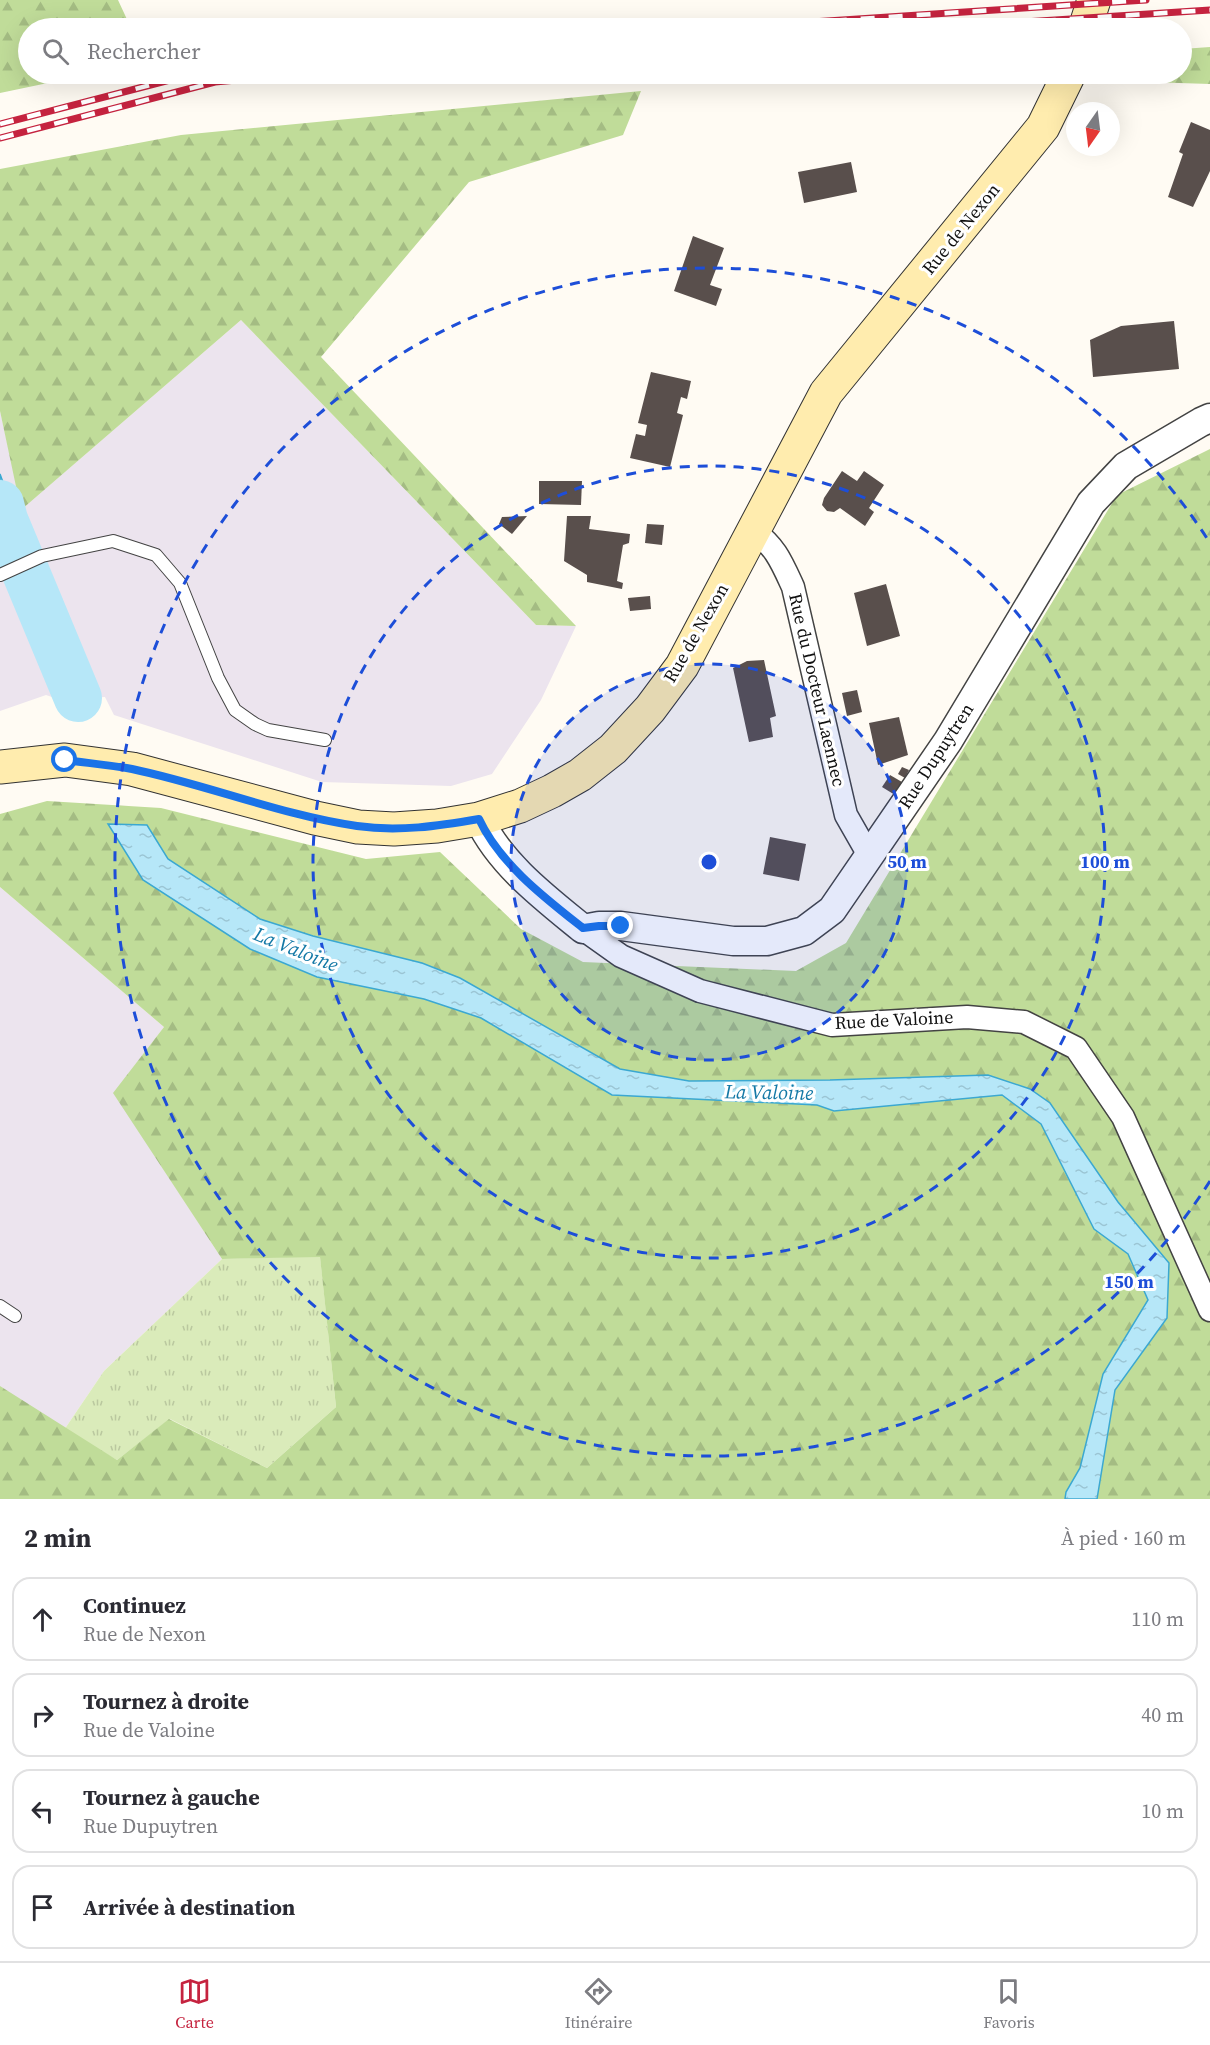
<!DOCTYPE html>
<html lang="fr">
<head>
<meta charset="utf-8">
<style>
	:root { --surface:#fff; --page:#f7f7f7; --text:#2b2b33; --muted:#7c7c81; --line:#e1e1e2; --accent:#c5233f }
	body { margin:0; font-family:"Source Serif 4",serif; background:var(--page); color:var(--text) }
	.compass { position:absolute; left:1066px; top:102px; width:54px; height:54px; border-radius:50%; background:var(--surface); box-shadow:0 6px 24px #0002; rotate:194deg }
	.stop { position:absolute; width:18px; height:18px; margin:-14px; border:4px solid #1a73e8; border-radius:50%; background:#fff }
	.stop.end { background:#1a73e8; border-color:#fff; box-shadow:0 2px 6px #0008 }
	.list { margin:0; padding:0; list-style:none }
	h2 { display:flex; justify-content:space-between; align-items:center; height:78px; margin:0; padding:0 24px; font-size:26px }
	h2 small { font-size:20px; font-weight:400; color:var(--muted) }
	.list li { display:grid; grid-template-columns:39px 1fr auto; gap:18px; align-items:center; box-sizing:border-box; height:84px; margin:0 12px 12px; padding:0 12px; border:2px solid var(--line); border-radius:18px }
	.list b { display:block; font-size:22px; white-space:nowrap }
	.list p { margin:0; font-size:20px; white-space:nowrap; color:var(--muted) }
	.list em { font-size:20px; font-style:normal; color:var(--muted) }
	.icon { flex:none; width:33px; height:33px; fill:none; stroke:currentColor; stroke-width:2; stroke-linecap:round; stroke-linejoin:round }
	.map { position:relative; flex:none; width:1210px; height:1499px; overflow:hidden }
	.search { position:absolute; background:var(--surface); box-shadow:0 6px 24px #0002; left:18px; right:18px; top:18px; height:66px; display:flex; align-items:center; gap:15px; box-sizing:border-box; padding:0 21px; border-radius:33px; color:var(--muted); font-size:22px }
	.sheet { height:462px; background:var(--surface) }
	nav { display:flex; justify-content:space-around; align-items:center; box-sizing:border-box; height:84px; border-top:2px solid var(--line); background:var(--surface); font-size:16px; color:var(--muted) }
	nav a { display:grid; justify-items:center; gap:3px }
	nav .on { color:var(--accent) }
	.map>svg:first-child { display:block }
</style>
</head>
<body>
<div class="map">
<svg width="1210" height="1499" viewBox="0 0 1210 1499">
	<defs>
		<pattern id="grass-tufts" width="24" height="20" patternUnits="userSpaceOnUse" patternTransform="scale(1.5)"><rect width="24" height="20" fill="#daebba"/><path d="M3 7l-1-3M5 7V3M7 7l1-3M15 17l-1-3M17 17v-4M19 17l1-3" fill="none" stroke="#bac89f"/></pattern>
		<pattern id="forest-firs" width="22" height="20" patternUnits="userSpaceOnUse" patternTransform="scale(1.5)"><rect width="22" height="20" fill="#c0dc99"/><path d="M5 1l3.5 6h-7zM16 11l3.5 6h-7z" fill="#a4bc83"/></pattern>
		<pattern id="water-ripples" width="26" height="14" patternUnits="userSpaceOnUse" patternTransform="scale(1.5)"><rect width="26" height="14" fill="#b6e7f8"/><path d="M2 4q2-2 4 0t4 0M15 11q2-2 4 0t4 0" fill="none" stroke="#9bc5d4"/></pattern>
	</defs>
	<rect width="100%" height="100%" fill="#fffbf3"/>
	<g fill="#ece4ee">
		<polygon points="241,320 536,625 576,626 541,700 492,774 451,786 322,782 114,715 105,697 61,700 46,695 0,711 0,411 22,509"/>
		<polygon points="0,887 164,1027 114,1093 222,1259 104,1371 64,1430 0,1389"/>
	</g>
	<polygon fill="url(#grass-tufts)" points="320,1256 336,1407 267,1468 170,1419 117,1460 64,1430 104,1371 222,1259"/>
	<g fill="url(#forest-firs)">
		<polygon points="0,0 118,0 131,28 28,28 28,74 91,74 0,93"/>
		<polygon points="1210,47 1210,84 1117,81 1118,74 1182,74 1182,49"/>
		<polygon points="641,91 623,135 469,182 321,357 576,626 536,625 241,320 21,510 0,411 0,169 181,135"/>
		<polygon points="1210,449 1210,1499 0,1499 0,1386 117,1460 169,1419 267,1468 336,1407 320,1257 222,1259 113,1093 164,1027 0,887 0,814 47,801 161,808 366,859 440,852 521,929 583,962 796,971 846,943 1117,495"/>
	</g>
	<g fill="url(#water-ripples)" stroke="#3ba8d1" stroke-width="1.5">
		<polygon points="0,474 4,485 21,510 28,562 9,571 0,542"/>
		<polygon points="108,824 147,825 168,859 260,919 313,936 422,963 460,978 620,1069 689,1081 830,1080 988,1075 1030,1089 1050,1103 1118,1202 1169,1263 1167,1318 1115,1390 1097,1499 1065,1499 1066,1492 1080,1468 1103,1374 1148,1300 1128,1254 1094,1229 1041,1124 1002,1095 834,1111 817,1105 612,1095 481,1018 424,999 317,977 250,949 143,880"/>
	</g>
	<g fill="none" stroke-linecap="round" stroke-linejoin="round">
		<polyline stroke="#b6e7f8" stroke-width="48" points="0,504 4,520 78,698"/>
	</g>
	<g fill="#594f4c">
		<polygon points="1191,122 1210,130 1210,171 1193,207 1168,197 1183,154 1179,152"/>
		<polygon points="851,162 857,192 804,203 798,172"/>
		<polygon points="693,236 724,248 710,285 722,289 716,306 674,291"/>
		<polygon points="1174,321 1179,369 1093,377 1090,340 1121,326"/>
		<polygon points="651,372 691,381 687,399 681,397 677,413 683,415 670,467 630,458 636,434 645,436 647,425 638,423"/>
		<polygon points="842,471 857,481 864,471 884,485 869,508 874,512 865,526 840,508 834,512 827,511 822,505 824,498"/>
		<polygon points="539,481 582,481 581,505 539,504"/>
		<polygon points="527,516 512,534 499,524 502,517"/>
		<polygon points="567,516 591,516 589,529 630,534 629,543 623,545 617,581 623,583 622,589 587,582 587,575 564,561"/>
		<polygon points="647,524 664,525 662,545 645,543"/>
		<polygon points="886,584 900,636 867,646 854,593"/>
		<polygon points="650,596 651,609 630,611 628,598"/>
		<polygon points="764,660 776,716 770,718 773,737 749,742 733,668 747,661"/>
		<polygon points="857,690 862,712 847,716 842,693"/>
		<polygon points="899,717 908,755 878,765 869,723"/>
		<polygon points="902,767 909,770 905,778 898,774"/>
		<polygon points="890,775 902,782 895,795 882,787"/>
		<polygon points="770,837 806,844 799,881 763,874"/>
	</g>
	<g fill="none" stroke-linecap="round" stroke-linejoin="round">
		<g stroke="#434343" stroke-width="14">
			<g id="service">
				<polyline points="0,575 42,556 113,541 156,555 180,583 218,678 235,710 255,724 268,730 325,740"/>
				<polyline points="0,1306 15,1316"/>
			</g>
		</g>
		<g stroke="#434343" stroke-width="25">
			<g id="minor">
				<path d="M752 530C775 545 782 563 793 587L846 815 870 857"/>
				<polyline points="583,929 621,956 700,991 832,1025 967,1017 1024,1022 1076,1048 1123,1117 1210,1310"/>
			</g>
		</g>
		<g stroke="#434343" stroke-width="31">
			<path id="tertiary" d="M479 819C500 864 545 898 583 929L599 926H621L733 941H767L804 931 832 910 948 741 1091 503 1126 466 1201 422 1210 418"/>
		</g>
		<g stroke="#323232" stroke-width="35">
			<g id="secondary">
				<polyline points="1085,28 1094,0"/>
				<polyline points="0,767 65,760 132,769 315,818 358,827 394,829 437,826 479,819 520,806 552,791 580,775 613,749 650,709 682,666 826,393 1043,127 1069,74"/>
			</g>
		</g>
		<use href="#service" stroke="#fff" stroke-width="12"/>
		<use href="#minor" stroke="#fff" stroke-width="22"/>
		<use href="#tertiary" stroke="#fff" stroke-width="28"/>
		<use href="#secondary" stroke="#ffecae" stroke-width="33"/>
		<g stroke="#c5233f" stroke-width="7">
			<g id="rail">
				<polyline points="721,28 1146,0"/>
				<polyline points="930,28 1210,10"/>
				<polyline points="0,124 193,74"/>
				<polyline points="0,138 215,82 301,74"/>
			</g>
		</g>
		<use href="#rail" stroke="#fff" stroke-width="4.5" stroke-dasharray="14" stroke-linecap="butt"/>
	</g>
	<g fill="none" stroke-linecap="round" stroke-linejoin="round">
		<path stroke="#1a73e8" stroke-width="8" d="M65 760C87 763 110 765 132 769 208 785 281 815 357 826 398 832 439 826 479 819 500 864 545 898 583 928L599 926H621"/>
	</g>
	<circle cx="709" cy="862" r="198" fill="#1d4ed8" fill-opacity=".12"/>
	<g fill="none" stroke="#1d4ed8" stroke-width="3" stroke-dasharray="10 8">
		<circle cx="709" cy="862" r="198"/>
		<circle cx="709" cy="862" r="396"/>
		<path d="M1210 1181A594 594 0 1 1 1210 543"/>
	</g>
	<g text-anchor="middle" stroke-width="6" stroke-linejoin="round" paint-order="stroke">
		<g font-size="18" fill="#101010" stroke="#fff">
			<text transform="translate(961 229) rotate(-51)" y="6">Rue de Nexon</text>
			<text transform="translate(696 633) rotate(-60)" y="6">Rue de Nexon</text>
			<text transform="translate(817 690) rotate(77)" y="6">Rue du Docteur Laennec</text>
			<text transform="translate(936 756) rotate(-57)" y="6">Rue Dupuytren</text>
			<text transform="translate(894 1020) rotate(-3)" y="6">Rue de Valoine</text>
		</g>
		<g font-size="20" font-style="italic" fill="#1479a6" stroke="#fff">
			<text transform="translate(296 949) rotate(22)" y="7">La Valoine</text>
			<text transform="translate(769 1092) rotate(1)" y="7">La Valoine</text>
		</g>
	</g>
	<circle cx="709" cy="862" r="9" fill="#1d4ed8" stroke="#fff" stroke-width="3"/>
	<g font-size="18" text-anchor="middle" font-weight="bold" fill="#1d4ed8" stroke="#fff" stroke-width="6" stroke-linejoin="round" paint-order="stroke">
		<text x="907" y="868">50 m</text>
		<text x="1105" y="868">100 m</text>
		<text x="1129" y="1288">150 m</text>
	</g>
</svg>
<svg class="compass" viewBox="-18 -18 36 36"><path d="M0-13l5 13h-10z" fill="#e53935"/><path d="M0 13l5-13h-10z" fill="#7c7c81"/></svg>
<div class="stop" style="left:65px;top:760px"></div>
<div class="stop end" style="left:621px;top:926px"></div>
<div class="search"><svg class="icon" aria-label="search" viewBox="0 0 24 24"><circle cx="10" cy="10" r="6"/><path d="M15 15l6 6"/></svg>Rechercher</div>
</div>
<section class="sheet">
<h2>2 min<small>À pied · 160 m</small></h2>
<ul class="list">
<li><svg class="icon" aria-label="ahead" viewBox="0 0 24 24"><path d="M12 20V5M6 11l6-6 6 6"/></svg><div><b>Continuez</b><p>Rue de Nexon</p></div><em>110 m</em></li>
<li><svg class="icon" aria-label="right" viewBox="0 0 24 24"><path d="M7 20v-9h11M14 6l5 5-5 5"/></svg><div><b>Tournez à droite</b><p>Rue de Valoine</p></div><em>40 m</em></li>
<li><svg class="icon" aria-label="left" viewBox="0 0 24 24"><path d="M17 20v-9H6M10 6l-5 5 5 5"/></svg><div><b>Tournez à gauche</b><p>Rue Dupuytren</p></div><em>10 m</em></li>
<li><svg class="icon" aria-label="arrive" viewBox="0 0 24 24"><path d="M6 21V4h12l-3 4 3 4H6"/></svg><div><b>Arrivée à destination</b></div></li>
</ul>
</section>
<nav>
<a class="on"><svg class="icon" aria-label="map" viewBox="0 0 24 24"><path d="M3 6l6-2 6 2 6-2v14l-6 2-6-2-6 2zM9 4v14M15 6v14"/></svg>Carte</a>
<a><svg class="icon" aria-label="directions" viewBox="0 0 24 24"><path d="M12 3l9 9-9 9-9-9zM9 14v-3h6M13 9l2 2-2 2"/></svg>Itinéraire</a>
<a><svg class="icon" aria-label="saved" viewBox="0 0 24 24"><path d="M7 4h10v16l-5-4-5 4z"/></svg>Favoris</a>
</nav>
</body>
</html>
